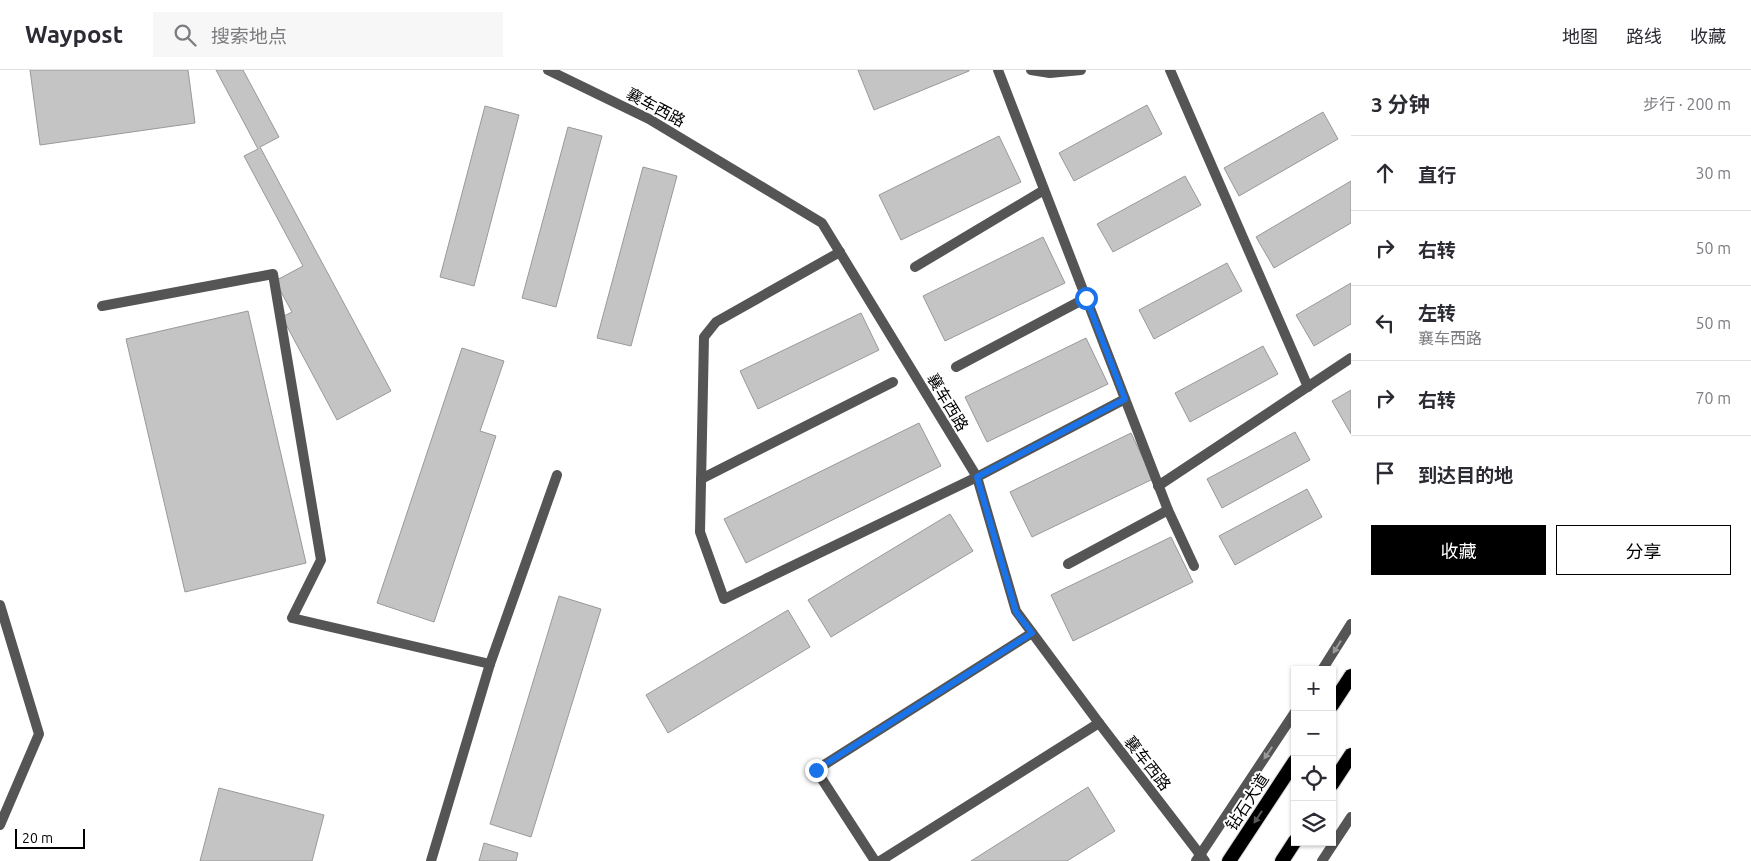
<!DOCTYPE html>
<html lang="zh">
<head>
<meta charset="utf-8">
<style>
	:root { --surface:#fff; --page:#f7f7f7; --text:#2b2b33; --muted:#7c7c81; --line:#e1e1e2; --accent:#000 }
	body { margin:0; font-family:Ubuntu,"Noto Sans SC",sans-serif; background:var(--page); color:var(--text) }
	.controls { position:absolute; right:15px; bottom:15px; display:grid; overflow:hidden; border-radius:0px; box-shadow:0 1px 4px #0004 }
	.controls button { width:45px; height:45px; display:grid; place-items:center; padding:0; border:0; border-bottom:1px solid var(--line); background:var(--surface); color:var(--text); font:25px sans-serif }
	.scale { position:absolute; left:15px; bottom:12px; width:70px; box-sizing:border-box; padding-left:5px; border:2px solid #000; border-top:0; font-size:14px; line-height:18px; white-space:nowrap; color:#000; -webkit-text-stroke:4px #fff; paint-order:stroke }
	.stop { position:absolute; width:15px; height:15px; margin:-11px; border:4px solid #1a73e8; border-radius:50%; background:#fff }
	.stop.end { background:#1a73e8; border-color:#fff; box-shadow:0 1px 5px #0008 }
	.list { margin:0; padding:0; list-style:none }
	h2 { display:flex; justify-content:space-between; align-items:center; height:65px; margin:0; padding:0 20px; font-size:21px }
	h2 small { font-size:16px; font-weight:400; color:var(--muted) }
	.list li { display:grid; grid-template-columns:32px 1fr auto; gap:15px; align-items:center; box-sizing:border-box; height:75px; padding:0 20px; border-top:1px solid var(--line) }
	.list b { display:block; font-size:19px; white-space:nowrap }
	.list p { margin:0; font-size:16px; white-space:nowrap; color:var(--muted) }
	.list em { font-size:16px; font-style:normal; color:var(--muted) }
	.actions { display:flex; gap:10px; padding:15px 20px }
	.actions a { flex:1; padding:11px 0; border:1px solid var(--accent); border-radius:0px; text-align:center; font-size:18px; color:var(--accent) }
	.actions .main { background:var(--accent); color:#fff }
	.icon { flex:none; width:28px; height:28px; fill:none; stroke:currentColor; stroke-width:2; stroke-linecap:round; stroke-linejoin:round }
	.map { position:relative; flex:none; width:1351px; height:791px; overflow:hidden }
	header { display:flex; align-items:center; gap:30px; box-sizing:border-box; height:70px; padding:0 25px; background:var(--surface); border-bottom:1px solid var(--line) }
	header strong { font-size:24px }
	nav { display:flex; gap:28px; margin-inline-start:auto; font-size:18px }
	.search { width:350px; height:45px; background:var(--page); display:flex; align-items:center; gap:12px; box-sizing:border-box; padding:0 18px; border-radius:0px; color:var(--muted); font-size:19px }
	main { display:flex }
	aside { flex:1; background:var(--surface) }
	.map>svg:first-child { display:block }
</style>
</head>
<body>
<header>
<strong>Waypost</strong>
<div class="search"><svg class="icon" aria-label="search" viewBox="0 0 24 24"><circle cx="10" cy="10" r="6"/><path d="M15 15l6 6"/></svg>搜索地点</div>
<nav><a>地图</a><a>路线</a><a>收藏</a></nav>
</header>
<main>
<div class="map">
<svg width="1351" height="791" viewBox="0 0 1351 791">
	<rect width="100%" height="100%" fill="#fff"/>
	<g fill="#c4c4c4" stroke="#999">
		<polygon points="30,0 188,0 195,53 40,75"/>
		<polygon points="216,0 243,0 279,67 260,77 391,321 337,350 282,247 292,242 275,211 303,196 244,86 258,79"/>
		<polygon points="858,0 969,0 969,1 874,40"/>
		<polygon points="1147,35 1162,64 1074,111 1059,83"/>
		<polygon points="485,36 519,45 474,216 440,207"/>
		<polygon points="1323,42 1338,69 1239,126 1224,98"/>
		<polygon points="568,57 602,66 556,237 522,228"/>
		<polygon points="999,66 1021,112 901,170 879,125"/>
		<polygon points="643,97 677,106 631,276 597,268"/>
		<polygon points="1185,106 1201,135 1113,182 1097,154"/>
		<polygon points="1351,111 1351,153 1274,198 1256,167"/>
		<polygon points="1043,167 1065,213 945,271 923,226"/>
		<polygon points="1227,193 1242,221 1154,269 1139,240"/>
		<polygon points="1351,213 1351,254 1314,276 1296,245"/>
		<polygon points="248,241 306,493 185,522 126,269"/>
		<polygon points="861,243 879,280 758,339 740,301"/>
		<polygon points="1086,268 1108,314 987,372 965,327"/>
		<polygon points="1263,276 1278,304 1190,352 1175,323"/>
		<polygon points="462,278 504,291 480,361 496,366 434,552 377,533"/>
		<polygon points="1351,320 1351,364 1332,331"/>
		<polygon points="919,353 941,396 746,493 724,449"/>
		<polygon points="1295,362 1310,390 1222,438 1207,409"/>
		<polygon points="1131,363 1153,409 1032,467 1010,422"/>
		<polygon points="1307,419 1322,447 1235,495 1219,466"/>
		<polygon points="950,444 973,481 831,567 808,530"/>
		<polygon points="1171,467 1193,512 1073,571 1051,525"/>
		<polygon points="559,526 601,539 531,767 490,754"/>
		<polygon points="788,540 810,577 668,663 646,625"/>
		<polygon points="1088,717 1115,761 1067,791 971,791"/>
		<polygon points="219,718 324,745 312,791 200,791"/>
		<polygon points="484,773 518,783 516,791 479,791"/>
	</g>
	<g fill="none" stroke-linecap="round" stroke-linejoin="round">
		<g stroke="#dbdbdb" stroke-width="16">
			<g id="trunk">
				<polyline points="1332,635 1351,606"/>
				<polyline points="1332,714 1351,685"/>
				<polyline points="1229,791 1295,691"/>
				<polyline points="1282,791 1295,771"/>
			</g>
		</g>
		<g stroke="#555" stroke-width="10">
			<polyline points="1031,0 1050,3 1081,0"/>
			<polyline points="1170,0 1308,317"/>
			<polyline points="840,182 716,252 704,267 700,462 724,529 977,407 1125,329"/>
			<polyline points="915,197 1044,120"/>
			<polyline points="102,236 273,204 321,490 292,548 490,594 431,791"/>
			<polyline points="956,297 1086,228"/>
			<polyline points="701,409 893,312"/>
			<polyline points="1158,416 1351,288"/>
			<polyline points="1068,494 1168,440"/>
			<polyline points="0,535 39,664 0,755"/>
			<polyline points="490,594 557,405"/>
			<polyline points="875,791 816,700 1032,563"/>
			<polyline points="880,791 1099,653"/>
		</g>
		<g stroke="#555" stroke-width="10">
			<polyline points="548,0 649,49 822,153 977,407 1016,541 1099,653 1205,791"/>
			<polyline points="998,0 1168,440 1194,496"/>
		</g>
		<g stroke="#555" stroke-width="10">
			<polyline points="1322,600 1351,554"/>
			<polyline points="1196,791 1295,642"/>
			<polyline points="1322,791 1351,747"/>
		</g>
		<use href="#trunk" stroke="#000" stroke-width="14"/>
	</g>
	<defs><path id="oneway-solid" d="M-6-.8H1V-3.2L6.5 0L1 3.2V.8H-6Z" transform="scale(1.25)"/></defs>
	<g fill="#999">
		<use href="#oneway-solid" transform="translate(1337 577) rotate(122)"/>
		<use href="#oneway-solid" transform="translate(1268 683) rotate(124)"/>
	</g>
	<use fill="#595959" href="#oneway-solid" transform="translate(1258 747) rotate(123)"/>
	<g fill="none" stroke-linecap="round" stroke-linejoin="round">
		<polyline stroke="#1a73e8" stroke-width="6" points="816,700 1032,563 1016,542 977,407 1125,329 1086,228"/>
	</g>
	<g text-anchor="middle" stroke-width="4" stroke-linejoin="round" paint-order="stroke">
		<g font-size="16" fill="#000" stroke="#fff">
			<text transform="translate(656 37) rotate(28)" y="6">襄车西路</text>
			<text transform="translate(948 332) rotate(59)" y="6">襄车西路</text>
			<text transform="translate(1148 693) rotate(52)" y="6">襄车西路</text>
			<text transform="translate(1247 732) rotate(-57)" y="6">钻石大道</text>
		</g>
	</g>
</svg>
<div class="controls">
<button>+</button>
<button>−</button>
<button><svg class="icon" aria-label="locate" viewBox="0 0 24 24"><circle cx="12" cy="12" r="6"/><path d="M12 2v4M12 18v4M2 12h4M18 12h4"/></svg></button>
<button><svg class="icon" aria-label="layers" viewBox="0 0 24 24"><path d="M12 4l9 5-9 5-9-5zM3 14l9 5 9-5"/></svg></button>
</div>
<div class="scale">20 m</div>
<div class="stop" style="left:1086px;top:228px"></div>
<div class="stop end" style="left:816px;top:700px"></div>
</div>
<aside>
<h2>3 分钟<small>步行 · 200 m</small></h2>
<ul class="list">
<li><svg class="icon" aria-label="ahead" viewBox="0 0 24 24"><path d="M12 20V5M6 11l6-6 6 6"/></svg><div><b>直行</b></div><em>30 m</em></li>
<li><svg class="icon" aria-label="right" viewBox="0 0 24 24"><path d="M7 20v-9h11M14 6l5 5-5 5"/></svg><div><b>右转</b></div><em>50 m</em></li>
<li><svg class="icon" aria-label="left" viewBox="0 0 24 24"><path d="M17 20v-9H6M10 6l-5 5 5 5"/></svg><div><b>左转</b><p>襄车西路</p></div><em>50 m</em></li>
<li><svg class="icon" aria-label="right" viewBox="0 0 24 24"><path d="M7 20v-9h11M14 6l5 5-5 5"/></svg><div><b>右转</b></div><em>70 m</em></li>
<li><svg class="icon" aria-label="arrive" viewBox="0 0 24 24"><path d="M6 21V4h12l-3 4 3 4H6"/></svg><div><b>到达目的地</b></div></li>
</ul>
<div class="actions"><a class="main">收藏</a><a>分享</a></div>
</aside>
</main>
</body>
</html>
